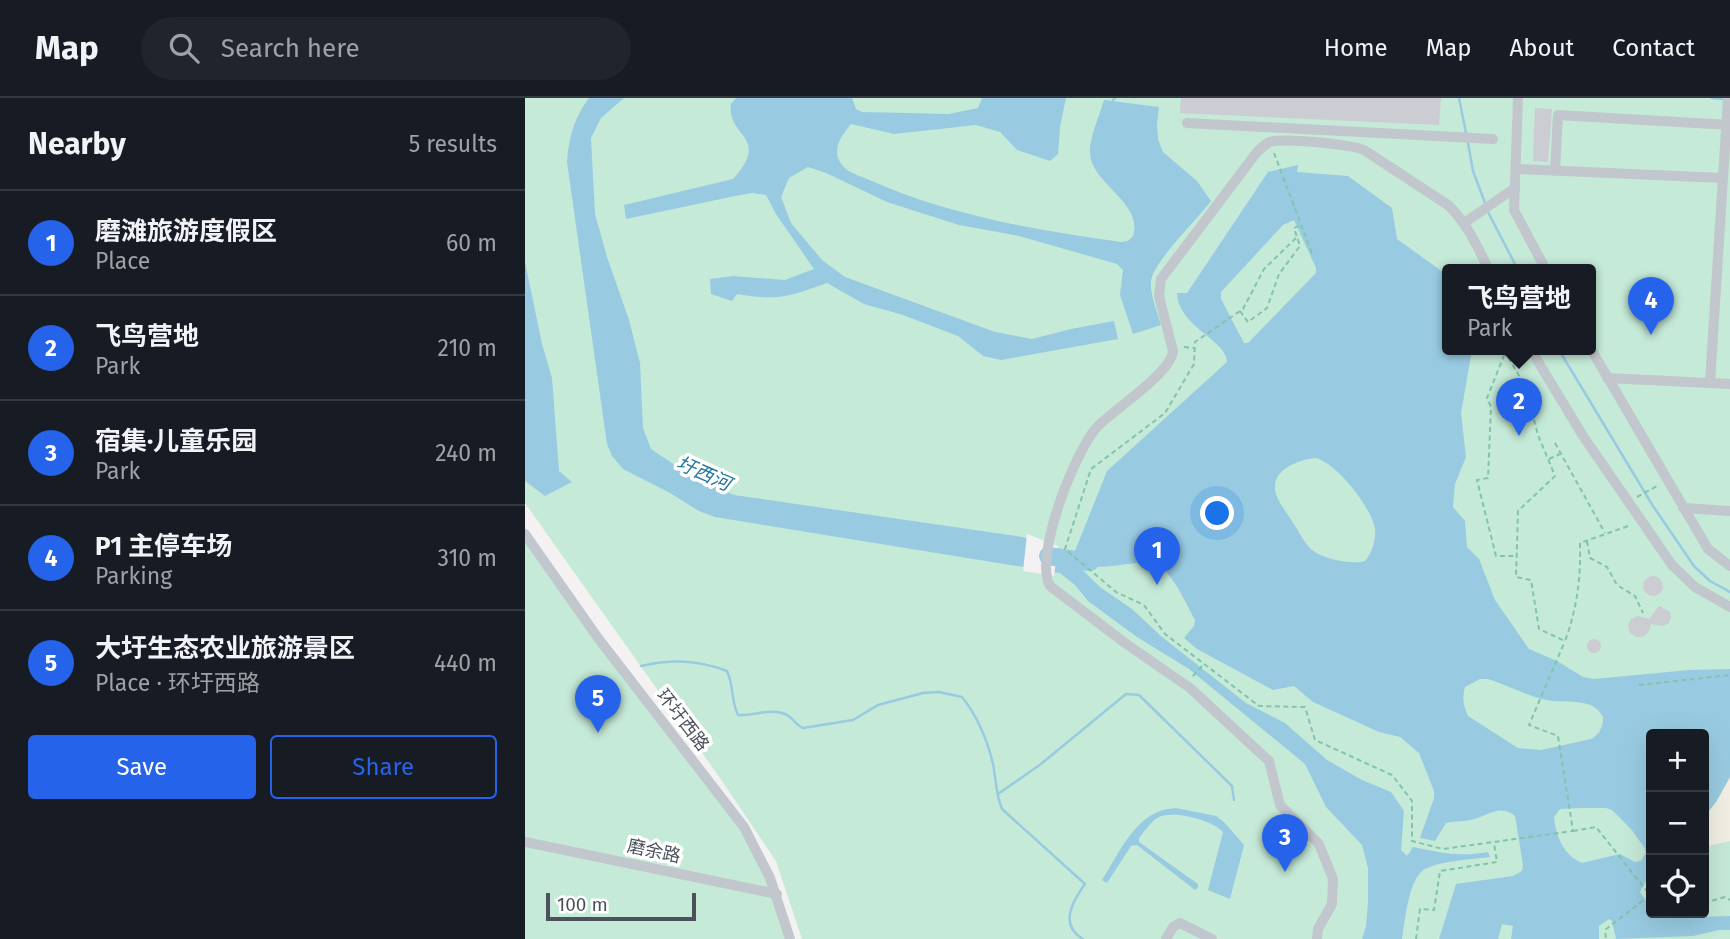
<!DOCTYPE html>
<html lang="en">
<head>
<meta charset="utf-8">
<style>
	:root { --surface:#171b24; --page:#20242c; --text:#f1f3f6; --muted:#9ea1a6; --line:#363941; --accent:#2563eb }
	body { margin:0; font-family:"Fira Sans","Noto Sans SC",sans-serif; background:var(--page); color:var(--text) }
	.controls { position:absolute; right:21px; bottom:21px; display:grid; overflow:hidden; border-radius:7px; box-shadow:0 7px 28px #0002 }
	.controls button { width:63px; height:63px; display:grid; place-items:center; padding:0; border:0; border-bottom:2px solid var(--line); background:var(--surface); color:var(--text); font:35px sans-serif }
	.scale { position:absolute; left:21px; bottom:18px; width:150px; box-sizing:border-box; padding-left:7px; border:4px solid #4b525c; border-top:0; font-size:19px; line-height:24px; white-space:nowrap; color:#4b525c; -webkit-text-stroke:5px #fff; paint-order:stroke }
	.you { position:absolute; left:693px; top:416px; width:24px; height:24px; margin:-18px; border:5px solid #fff; border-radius:50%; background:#1a73e8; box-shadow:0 0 0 10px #1a73e833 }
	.badge { display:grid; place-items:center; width:46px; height:46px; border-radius:50%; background:var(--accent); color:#fff; font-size:23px; font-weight:700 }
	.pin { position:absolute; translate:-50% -58px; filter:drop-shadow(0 2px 4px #0008) }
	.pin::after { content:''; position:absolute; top:37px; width:24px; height:21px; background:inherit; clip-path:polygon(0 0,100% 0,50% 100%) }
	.popup { position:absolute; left:917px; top:166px; width:154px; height:91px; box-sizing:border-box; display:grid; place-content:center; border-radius:7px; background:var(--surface); filter:drop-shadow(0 2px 5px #0005); font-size:23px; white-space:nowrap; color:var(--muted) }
	.popup b { font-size:26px; color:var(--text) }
	.popup::after { content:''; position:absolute; left:50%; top:100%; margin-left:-14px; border:14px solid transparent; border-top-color:var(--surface) }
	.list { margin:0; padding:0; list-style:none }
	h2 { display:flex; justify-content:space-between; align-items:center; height:91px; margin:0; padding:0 28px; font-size:30px }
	h2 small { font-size:23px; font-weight:400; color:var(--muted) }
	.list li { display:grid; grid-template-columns:46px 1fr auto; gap:21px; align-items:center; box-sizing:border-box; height:105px; padding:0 28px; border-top:2px solid var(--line) }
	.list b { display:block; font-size:26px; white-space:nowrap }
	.list p { margin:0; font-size:23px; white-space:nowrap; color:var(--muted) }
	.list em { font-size:23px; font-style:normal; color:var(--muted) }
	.actions { display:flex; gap:14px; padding:21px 28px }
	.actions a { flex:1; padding:16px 0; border:2px solid var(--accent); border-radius:7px; text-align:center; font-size:24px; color:var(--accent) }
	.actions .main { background:var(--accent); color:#fff }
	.icon { flex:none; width:38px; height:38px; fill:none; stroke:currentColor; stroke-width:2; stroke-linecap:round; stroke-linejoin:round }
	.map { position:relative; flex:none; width:1205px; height:841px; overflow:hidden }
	header { display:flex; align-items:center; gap:42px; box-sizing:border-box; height:98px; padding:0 35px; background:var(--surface); border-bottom:2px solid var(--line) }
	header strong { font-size:33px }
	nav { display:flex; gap:38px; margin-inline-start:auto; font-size:24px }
	.search { width:490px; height:63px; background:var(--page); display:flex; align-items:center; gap:18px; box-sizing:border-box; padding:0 24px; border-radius:38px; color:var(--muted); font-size:26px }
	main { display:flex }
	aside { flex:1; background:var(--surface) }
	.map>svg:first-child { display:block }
</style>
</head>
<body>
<header>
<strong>Map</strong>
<div class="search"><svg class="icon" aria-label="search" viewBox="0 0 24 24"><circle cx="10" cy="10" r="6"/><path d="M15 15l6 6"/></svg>Search here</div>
<nav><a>Home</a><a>Map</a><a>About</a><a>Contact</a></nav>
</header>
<main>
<aside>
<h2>Nearby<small>5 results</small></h2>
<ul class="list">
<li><span class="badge">1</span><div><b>磨滩旅游度假区</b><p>Place</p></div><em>60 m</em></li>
<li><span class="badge">2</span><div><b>飞鸟营地</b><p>Park</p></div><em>210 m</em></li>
<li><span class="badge">3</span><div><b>宿集·儿童乐园</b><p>Park</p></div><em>240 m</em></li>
<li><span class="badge">4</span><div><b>P1 主停车场</b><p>Parking</p></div><em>310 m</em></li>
<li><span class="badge">5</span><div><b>大圩生态农业旅游景区</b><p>Place · 环圩西路</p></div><em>440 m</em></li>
</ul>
<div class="actions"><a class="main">Save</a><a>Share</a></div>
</aside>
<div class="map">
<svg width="1205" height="841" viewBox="0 0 1205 841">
	<rect width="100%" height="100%" fill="#f3f1f1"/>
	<g fill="#c5ead7" fill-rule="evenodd">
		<path d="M0 0H1205V841H277L251 763 195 680 0 405ZM922 172H1066V252H922ZM1126 636H1179V815H1126Z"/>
		<polygon points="0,436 219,729 265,841 0,841"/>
	</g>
	<polygon fill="#f2efe4" points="1205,679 1205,743 1179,749 1179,719 1191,704"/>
	<g fill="#98cbe2" fill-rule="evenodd">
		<path d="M64 0H99L76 20 66 40 70 116 82 159 104 222 115 265 118 330 126 351 169 380 209 397 498 439 539 454 575 489 607 511 637 539 721 605 760 625 802 662 837 682 866 694 879 713 876 752 882 758 888 749C918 755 932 759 963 754L965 759C950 761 907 763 896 774 883 787 880 823 877 841H837L841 828 843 804V770L837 747 801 709 780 666 664 571 612 539 563 503 550 487 535 475 190 419 174 413 145 395 98 371 87 358 82 346 42 64C44 39 49 20 64 0Z"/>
		<path d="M211 0H327L331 11 337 14 424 16 453 10 457 0H541L535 29 533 56 525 63 492 52 475 34 451 27 369 36 326 26C317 37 307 50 315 64 321 75 336 78 347 83 423 117 514 133 596 144L603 143 608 138C619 105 566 86 565 55 564 41 575 16 579 2L634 9 632 27 633 41 638 54 672 83 686 103C673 121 628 164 626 183 625 197 632 213 636 227L608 236 595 197 598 172 592 166 494 138 434 127 362 104 301 75 283 69 264 80 256 99 266 125 297 162 320 179 470 234 507 241 546 231 589 223 593 241 476 262 458 258 433 238 378 217 339 206 302 185C263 199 253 203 212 196L207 203 186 196 185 181 208 178 260 182 289 171 251 116 241 97 228 95 215 97 101 121 99 107 208 81C247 38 201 39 206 6Z"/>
		<path d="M773 67 772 74 823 78 867 110 872 141 922 177V252H947L936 315 941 359 930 386 928 409 940 423 942 449 954 461 970 502 1004 551 1032 563 1058 579 1069 581 1164 572 1205 571V679L1191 704 1179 719V636H1126V774L1115 794 1126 810V815H1130L1136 820 1205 818V832H1194L1168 838 1091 841 1087 823 1084 821 1074 828V841H986L988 828 977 826 973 841H914L931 786 988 778 997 773 998 767 990 718C974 705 962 719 945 722 937 724 929 723 921 725L910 743 895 740 909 700V693L894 655 875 639 854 634 788 604 769 588 748 592 672 551 659 540 669 528 670 522C662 508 645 468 628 465 611 463 591 469 573 469L550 453 582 373 702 264C703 243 653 229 652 195H662L743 74ZM769 122 791 170V175L723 245H719L696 201V194L758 127ZM790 360C811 364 847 410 850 431 851 442 847 455 840 463 827 467 798 461 787 452 779 445 774 433 768 425 763 416 754 406 751 396 744 373 772 362 790 360ZM955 581H963C982 587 1002 598 1021 602 1039 606 1068 598 1078 619 1078 629 1075 636 1066 641L1016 652 993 650 943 618C938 607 937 600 940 589ZM1057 710H1081L1087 712 1106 731 1119 749 1121 754 1116 763 1110 764 1095 756 1057 765C1038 757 1031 738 1029 719L1035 711Z"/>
		<polygon points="0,164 17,246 27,280 34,373 47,384 20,398 0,383"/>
		<path d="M651 710 691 718 699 724 719 747 705 801 683 792 698 734C688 722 649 712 634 719 626 723 620 733 614 740V744L673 786V789L670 792 612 747 606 748 582 785 577 782C595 754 612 711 651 710Z"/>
	</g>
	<polygon fill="#f3f1f1" points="502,436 533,448 529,478 498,473"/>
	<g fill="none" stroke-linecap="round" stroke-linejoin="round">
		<g stroke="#98cbe2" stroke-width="2.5">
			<polyline points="934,0 941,35"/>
			<polyline points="1187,0 1198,1"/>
			<polyline points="588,2 590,0"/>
			<polyline points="943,45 948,73 960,105"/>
			<polyline points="962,112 993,172"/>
			<polyline points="1034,252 1128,408 1169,468 1185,483 1205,494"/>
			<path d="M116 568C147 561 173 562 202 573 209 588 206 604 213 617 228 618 245 610 260 616 268 619 270 627 278 630L328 622 353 607 398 595 414 594 437 599C452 617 463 644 468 666 471 681 471 698 477 711L560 786C547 804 534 827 558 841"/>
			<polyline points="473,696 516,666 601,596 614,597 707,688 709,702"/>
		</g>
		<polyline stroke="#98cbe2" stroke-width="18" points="523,458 565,464"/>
	</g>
	<g fill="#cbcdd2">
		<polygon points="656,0 916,0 914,27 655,15"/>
		<polygon points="1010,10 1027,11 1023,64 1008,63"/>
		<circle cx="1128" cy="488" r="10"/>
		<polygon points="1134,508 1145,514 1146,520 1143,526 1137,528 1126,526 1123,535 1117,539 1111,539 1105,535 1103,528 1106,521 1113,518 1124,521"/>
		<circle cx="1069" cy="548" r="7"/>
	</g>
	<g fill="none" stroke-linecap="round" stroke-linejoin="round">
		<g stroke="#82c4aa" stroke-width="2" stroke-dasharray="5 3.5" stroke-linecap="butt">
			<polyline points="749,55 788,158"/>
			<polyline points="771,140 739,171 718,211 670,244 669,266 640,315 566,371 540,451 591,494 619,507 640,536 734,608 780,609 790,642 867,677 887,703 887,743 918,751 1048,733 1033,638 1004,627 1040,543"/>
			<polyline points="715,213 723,224 742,210 754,176 775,148 769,130 776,127"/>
			<polyline points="659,249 669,250"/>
			<path d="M979 252 1000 288 1013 337 1030 378 993 413 991 479 1006 482 1014 531 1040 543C1052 511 1056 479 1055 445L1106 427"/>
			<polyline points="986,252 980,255 962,300 966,309 963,380 952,382 971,458 991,458"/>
			<polyline points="1030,345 1080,435"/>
			<polyline points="1024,361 1035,356"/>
			<polyline points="1112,399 1132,388"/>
			<polyline points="1062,443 1065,460 1082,469 1092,487 1110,498 1118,515"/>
			<polyline points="668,578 678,567"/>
			<polyline points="1114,587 1205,577"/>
			<polyline points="1048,733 1071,729 1125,797 1080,832 1081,841"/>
			<polyline points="1179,805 1200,799 1205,802"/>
			<polyline points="1135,815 1138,815"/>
			<polyline points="891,841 895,811 909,812 915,773 972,764 969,745"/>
		</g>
		<g stroke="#c1c7cd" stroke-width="10">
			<polyline points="993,0 989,112 1021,172"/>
			<polyline points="662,25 968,41"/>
			<polyline points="991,71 1198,80"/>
			<polyline points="1030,73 1033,17 1205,27"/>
			<polyline points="939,125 990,90"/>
			<polyline points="1066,251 1183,451 1205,468"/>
			<polyline points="1006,252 1058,338 1147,467 1170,489 1205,509"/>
			<polyline points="1082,280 1205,286"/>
			<polyline points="1185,285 1203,0"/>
			<polyline points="1158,410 1205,413"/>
			<polyline points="0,436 73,540 219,729 245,780 265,841"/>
			<polyline points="0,744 252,796"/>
			<polyline points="641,841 648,829 655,825 687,841"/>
			<path d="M792 841 793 831 807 806 808 781 794 746 755 707 744 663 665 590 600 545 525 488C508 459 551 350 573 328 591 310 646 275 648 253L634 198 636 181 732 54C736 50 740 46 745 44 759 40 825 46 839 52L923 107C942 125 952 148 964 172"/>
		</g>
	</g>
	<g text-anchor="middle" stroke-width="7" stroke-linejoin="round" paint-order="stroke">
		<g font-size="18" fill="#4b525c" stroke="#fff">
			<text transform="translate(158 622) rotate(52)" y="6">环圩西路</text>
			<text transform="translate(129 753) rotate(12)" y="6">磨余路</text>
		</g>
		<g font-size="19" font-style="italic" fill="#1f759b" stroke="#fff">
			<text transform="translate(179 375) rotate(24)" y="7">圩西河</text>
		</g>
	</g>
</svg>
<div class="controls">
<button>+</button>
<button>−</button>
<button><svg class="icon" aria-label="locate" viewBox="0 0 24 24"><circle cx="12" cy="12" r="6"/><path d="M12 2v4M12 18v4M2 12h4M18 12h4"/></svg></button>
</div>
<div class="scale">100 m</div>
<div class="you"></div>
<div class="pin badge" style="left:632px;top:487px">1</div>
<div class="pin badge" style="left:994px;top:338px">2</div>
<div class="popup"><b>飞鸟营地</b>Park</div>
<div class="pin badge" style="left:760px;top:774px">3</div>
<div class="pin badge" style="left:1126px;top:237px">4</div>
<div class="pin badge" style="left:73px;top:635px">5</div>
</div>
</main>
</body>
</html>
